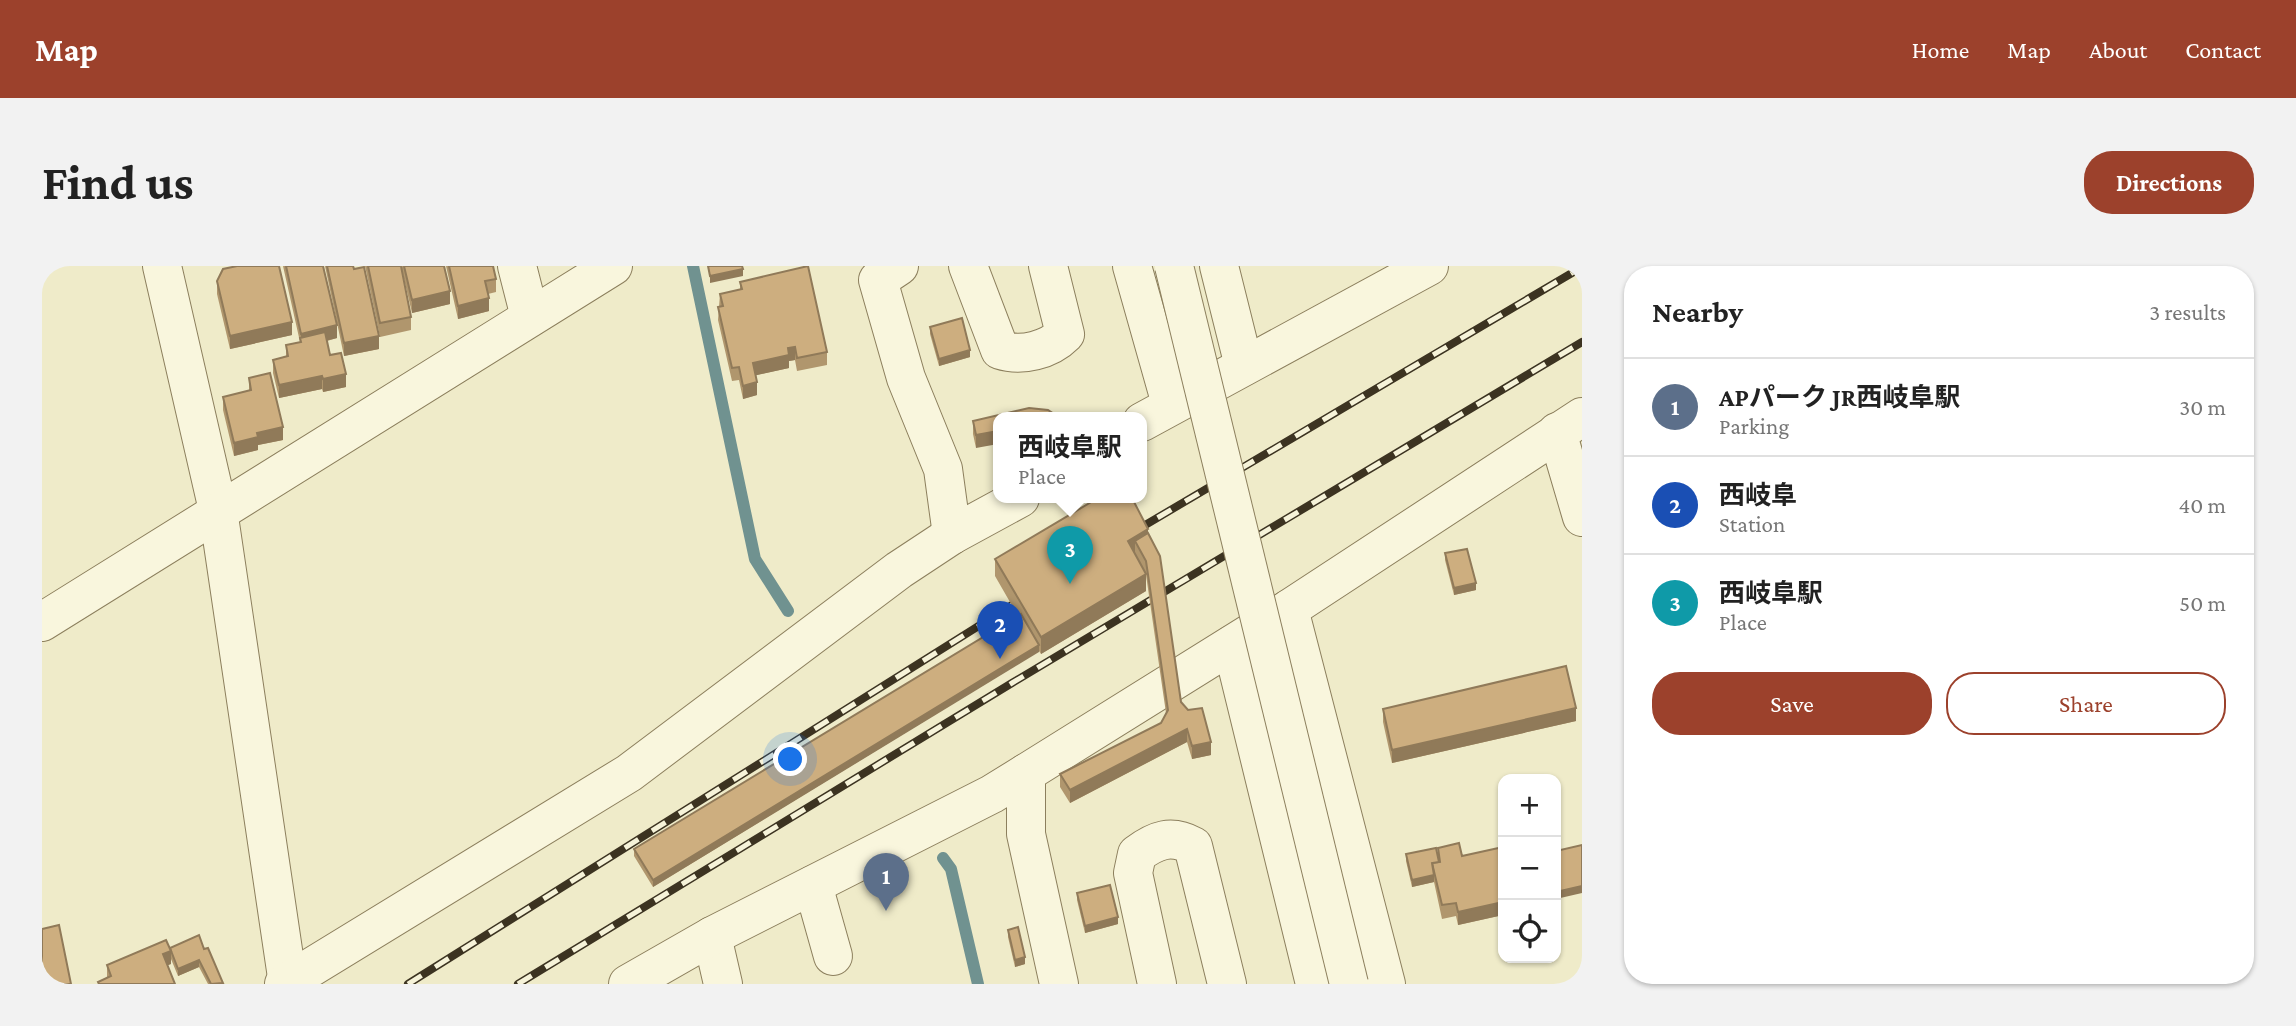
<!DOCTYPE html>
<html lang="en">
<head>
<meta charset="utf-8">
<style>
	:root { --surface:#fff; --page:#f2f2f2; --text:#222; --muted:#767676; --line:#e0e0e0; --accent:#9c412c }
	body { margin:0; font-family:"Crimson Pro","Noto Sans JP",serif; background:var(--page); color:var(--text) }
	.controls { position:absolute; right:21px; bottom:21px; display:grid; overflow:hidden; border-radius:14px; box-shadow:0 2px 5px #0004 }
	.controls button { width:63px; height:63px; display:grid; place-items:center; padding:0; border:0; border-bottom:2px solid var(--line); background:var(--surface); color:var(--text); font:35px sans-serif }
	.you { position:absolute; left:749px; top:494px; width:24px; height:24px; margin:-18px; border:5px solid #fff; border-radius:50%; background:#1a73e8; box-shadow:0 0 0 10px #1a73e833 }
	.badge { display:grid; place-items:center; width:46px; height:46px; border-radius:50%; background:var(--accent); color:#fff; font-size:23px; font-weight:700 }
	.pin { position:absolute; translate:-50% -58px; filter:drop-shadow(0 2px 4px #0008) }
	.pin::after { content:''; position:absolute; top:37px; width:24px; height:21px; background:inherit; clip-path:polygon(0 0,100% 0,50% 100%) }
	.popup { position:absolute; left:951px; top:146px; width:154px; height:91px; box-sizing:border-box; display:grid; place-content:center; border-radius:14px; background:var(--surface); filter:drop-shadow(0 2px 5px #0005); font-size:23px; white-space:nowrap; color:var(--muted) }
	.popup b { font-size:26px; color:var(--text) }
	.popup::after { content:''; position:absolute; left:50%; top:100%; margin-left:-14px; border:14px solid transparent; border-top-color:var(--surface) }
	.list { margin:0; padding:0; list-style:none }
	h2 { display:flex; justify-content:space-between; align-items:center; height:91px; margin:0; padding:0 28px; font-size:30px }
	h2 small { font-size:23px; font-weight:400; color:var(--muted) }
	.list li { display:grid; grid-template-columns:46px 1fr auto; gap:21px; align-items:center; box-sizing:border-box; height:98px; padding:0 28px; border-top:2px solid var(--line) }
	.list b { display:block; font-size:26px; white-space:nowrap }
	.list p { margin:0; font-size:23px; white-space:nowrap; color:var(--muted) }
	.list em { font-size:23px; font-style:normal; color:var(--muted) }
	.actions { display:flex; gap:14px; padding:21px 28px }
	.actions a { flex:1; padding:16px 0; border:2px solid var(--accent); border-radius:28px; text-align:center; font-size:24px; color:var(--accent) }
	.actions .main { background:var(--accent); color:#fff }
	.icon { flex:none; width:38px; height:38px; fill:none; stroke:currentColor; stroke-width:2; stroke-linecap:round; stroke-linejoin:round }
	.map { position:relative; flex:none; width:1540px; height:718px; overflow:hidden; border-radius:28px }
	header { display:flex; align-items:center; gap:42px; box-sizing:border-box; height:98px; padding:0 35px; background:var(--accent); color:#fff }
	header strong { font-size:33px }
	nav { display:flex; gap:38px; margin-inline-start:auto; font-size:24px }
	.intro { display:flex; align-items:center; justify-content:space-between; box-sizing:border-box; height:168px; padding:0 42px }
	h1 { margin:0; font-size:49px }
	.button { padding:18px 32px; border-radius:28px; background:var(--accent); color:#fff; font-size:24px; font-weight:700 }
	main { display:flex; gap:42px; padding:0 42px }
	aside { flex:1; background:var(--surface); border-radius:28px; box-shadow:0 2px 5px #0004 }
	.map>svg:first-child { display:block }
</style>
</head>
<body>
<header>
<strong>Map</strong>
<nav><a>Home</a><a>Map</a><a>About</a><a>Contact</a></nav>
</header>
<div class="intro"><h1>Find us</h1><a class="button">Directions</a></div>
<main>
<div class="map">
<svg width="1540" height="718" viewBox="0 0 1540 718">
	<rect width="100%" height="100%" fill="#efebc9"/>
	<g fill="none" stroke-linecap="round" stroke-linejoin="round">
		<g stroke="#709290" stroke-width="12">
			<polyline points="651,0 713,293 746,345"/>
			<polyline points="901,592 909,603 936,718"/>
		</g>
		<g stroke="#8c7f5d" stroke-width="40">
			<g id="minor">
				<polyline points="120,0 176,244 246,718"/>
				<polyline points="475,0 488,51"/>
				<polyline points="857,0 836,14 864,112 901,203 910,269"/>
				<path d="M926 0 958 84C980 91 1007 84 1023 68L1006 0"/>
				<polyline points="1090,0 1129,138"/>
				<polyline points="1177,0 1202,100"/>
				<polyline points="1100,156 1387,0"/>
				<polyline points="1515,166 1540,251"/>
				<polyline points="1247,343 1344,718"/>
				<polyline points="0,356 571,0"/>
				<polyline points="1190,379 1273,718"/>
				<polyline points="984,507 984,568 1017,718"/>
				<polyline points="771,619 791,690"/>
				<polyline points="670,670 681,718"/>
				<polyline points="242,718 587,507 857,304 910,269 978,232"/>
				<polyline points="586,718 670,670 950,528 984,507 1247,343 1540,151"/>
				<path d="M1115 718 1091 607 1095 588C1114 574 1129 568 1151 580L1185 718"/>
			</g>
		</g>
		<use href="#minor" stroke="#f9f6dd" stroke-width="38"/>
		<g stroke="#3c3321" stroke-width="8">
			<g id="rail">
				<polyline points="1088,268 1540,1"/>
				<polyline points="366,718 986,329"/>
				<polyline points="476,718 970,417 1540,76"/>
			</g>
		</g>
		<use href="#rail" stroke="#f6f3d9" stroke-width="5" stroke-dasharray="16" stroke-linecap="butt"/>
		<g stroke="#8c7f5d" stroke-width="40" stroke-linecap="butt">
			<polyline id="minor-bridge" points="1132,0 1307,718"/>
		</g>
		<use href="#minor-bridge" stroke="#f9f6dd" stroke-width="38"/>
	</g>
	<g fill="#b0966d">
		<polygon points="241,0 281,0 295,72 285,75 288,89 304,121 281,126 280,123 237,132 231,107 231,94 244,90 244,79 258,76"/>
		<polygon points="283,0 311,0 337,83 302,90"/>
		<polygon points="323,0 359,0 369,51 369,64 338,71"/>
		<polygon points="359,0 402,0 408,38 370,47"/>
		<polygon points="404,0 451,0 454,13 454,26 446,28 447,45 416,53"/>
		<polygon points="175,15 250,69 188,83 175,28"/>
		<polygon points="698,16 785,86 785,99 755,105 753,94 747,95 747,102 714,109 715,129 701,133 697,114 690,115 676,54 678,28 698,24"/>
		<polygon points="888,61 928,91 897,100 888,68"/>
		<polygon points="207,112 241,174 216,179 216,184 192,190 181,144 181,131 207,125"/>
		<polygon points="956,152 934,182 931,168 931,155"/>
		<polygon points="1044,232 1090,232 1106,267 1139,436 1169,489 1150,493 1145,476 1028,537 1018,521 1018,508 1119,457 1124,447 1104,309 1104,325 999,388 997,385 611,621 592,590 592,583 976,350 953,310 953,293 1047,238"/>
		<polygon points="1403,287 1434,324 1412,329 1403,294"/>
		<polygon points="1341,443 1534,455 1350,497 1341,456"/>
		<polygon points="1461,581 1461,649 1416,659 1414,650 1400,653 1392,616 1370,621 1364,595 1364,588 1396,589 1396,582 1420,590"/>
		<polygon points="1035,627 1076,658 1043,667 1035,634"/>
		<polygon points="966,664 983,698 973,701 966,671"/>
		<polygon points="128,682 162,683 181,718 166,718 157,701 136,710 129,693 129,698 125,699 133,718 56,718 56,716 65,712 65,699"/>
	</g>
	<g fill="#907a59">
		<polygon points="701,3 701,10 668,17 668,10"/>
		<polygon points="408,25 408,38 370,47 370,34"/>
		<polygon points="447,32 447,45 416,53 416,40"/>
		<polygon points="250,56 250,69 188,83 188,70"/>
		<polygon points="295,59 295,72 259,81 259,68"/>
		<polygon points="337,70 337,83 302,90 302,77"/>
		<polygon points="753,81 753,94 747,95 747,102 711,110 711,97 746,82"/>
		<polygon points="928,84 928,91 897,100 897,93"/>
		<polygon points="304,108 304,121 281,126 281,113"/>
		<polygon points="280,110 280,123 237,132 237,119"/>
		<polygon points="715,116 715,129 701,133 701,120"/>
		<polygon points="241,161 241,174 216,179 216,184 192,190 192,177 215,167"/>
		<polygon points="956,165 956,178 934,182 934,169"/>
		<polygon points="1106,263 1106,280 1093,275 1093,288 1086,275"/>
		<polygon points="1104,308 1104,325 999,388 999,371"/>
		<polygon points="1434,317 1434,324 1412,329 1412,322"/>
		<polygon points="997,379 997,386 611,621 611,614"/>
		<polygon points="1534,442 1534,455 1350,497 1350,484"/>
		<polygon points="1145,463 1145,476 1028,537 1028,524"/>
		<polygon points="1169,476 1169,489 1150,493 1150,480"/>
		<polygon points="1392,609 1392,616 1370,621 1370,614"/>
		<polygon points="1540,620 1540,627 1514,633 1514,626"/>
		<polygon points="1461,636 1461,649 1416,659 1416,646"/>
		<polygon points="1076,651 1076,658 1043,667 1043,660"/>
		<polygon points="129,685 129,698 121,701 121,688"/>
		<polygon points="983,691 983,698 973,701 973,694"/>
		<polygon points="157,694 157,701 136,710 136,703"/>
	</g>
	<g fill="#cdae7f" stroke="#907a59" stroke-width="2">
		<polygon points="195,0 237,0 250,56 188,70 175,15 181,3"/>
		<polygon points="244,0 281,0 295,59 259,68"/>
		<polygon points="285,0 311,0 312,3 322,1 337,70 302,77"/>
		<polygon points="326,0 359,0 369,51 338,57"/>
		<polygon points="362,0 402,0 408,25 370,34"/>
		<polygon points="407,0 451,0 454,13 443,15 447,32 416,40"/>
		<polygon points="666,0 700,0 701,3 668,10"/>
		<polygon points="766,0 785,86 755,92 753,81 746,82 747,89 711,97 715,116 701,120 697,101 690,102 676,41 681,40 678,28 700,23 698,16"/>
		<polygon points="920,52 928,84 897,93 888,61"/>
		<polygon points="283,66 288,89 299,87 304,108 281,113 280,110 237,119 231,94 246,90 244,79 259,76 258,72"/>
		<polygon points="228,107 241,161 215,167 216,171 192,177 181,131 209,124 207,112"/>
		<polygon points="987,142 1006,144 1018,152 956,152 956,165 934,169 931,155"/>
		<polygon points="1056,232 1090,232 1106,263 1086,275 1104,308 999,371 953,293"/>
		<polygon points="1106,267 1118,290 1139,436 1146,444 1160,442 1169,476 1150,480 1145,463 1028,524 1018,508 1119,457 1126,444 1104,295 1093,275"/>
		<polygon points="1425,283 1434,317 1412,322 1403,287"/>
		<polygon points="979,348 997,379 611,614 592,583"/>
		<polygon points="1524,400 1534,442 1350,484 1341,443"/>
		<polygon points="1417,577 1420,590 1461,581 1461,636 1416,646 1414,637 1400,639 1390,597 1398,596 1396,582"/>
		<polygon points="1540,579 1540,620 1514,626 1514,585"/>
		<polygon points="1394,582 1397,596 1390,597 1392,609 1370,614 1364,588"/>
		<polygon points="1068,619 1076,651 1043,660 1035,627"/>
		<polygon points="17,659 29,718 0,718 0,663"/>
		<polygon points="976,661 983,691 973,694 966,664"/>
		<polygon points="157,669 162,683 166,682 181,717 169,718 157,694 136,703 128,682"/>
		<polygon points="124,674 129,685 121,688 133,718 57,718 56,716 69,710 65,699"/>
	</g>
</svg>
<div class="controls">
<button>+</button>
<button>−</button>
<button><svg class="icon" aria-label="locate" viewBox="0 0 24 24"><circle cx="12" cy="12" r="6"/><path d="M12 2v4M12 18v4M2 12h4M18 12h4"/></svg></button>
</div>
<div class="you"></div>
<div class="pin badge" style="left:844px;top:645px;background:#5c6f8a">1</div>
<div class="pin badge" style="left:958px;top:393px;background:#1a4fb4">2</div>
<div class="pin badge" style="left:1028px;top:318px;background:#0f9aa8">3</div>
<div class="popup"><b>西岐阜駅</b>Place</div>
</div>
<aside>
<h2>Nearby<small>3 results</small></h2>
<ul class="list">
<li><span class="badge" style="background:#5c6f8a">1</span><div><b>APパーク JR西岐阜駅</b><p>Parking</p></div><em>30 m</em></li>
<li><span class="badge" style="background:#1a4fb4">2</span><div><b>西岐阜</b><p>Station</p></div><em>40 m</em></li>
<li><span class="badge" style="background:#0f9aa8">3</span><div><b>西岐阜駅</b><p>Place</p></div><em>50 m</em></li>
</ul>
<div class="actions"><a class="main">Save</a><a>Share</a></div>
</aside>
</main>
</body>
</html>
